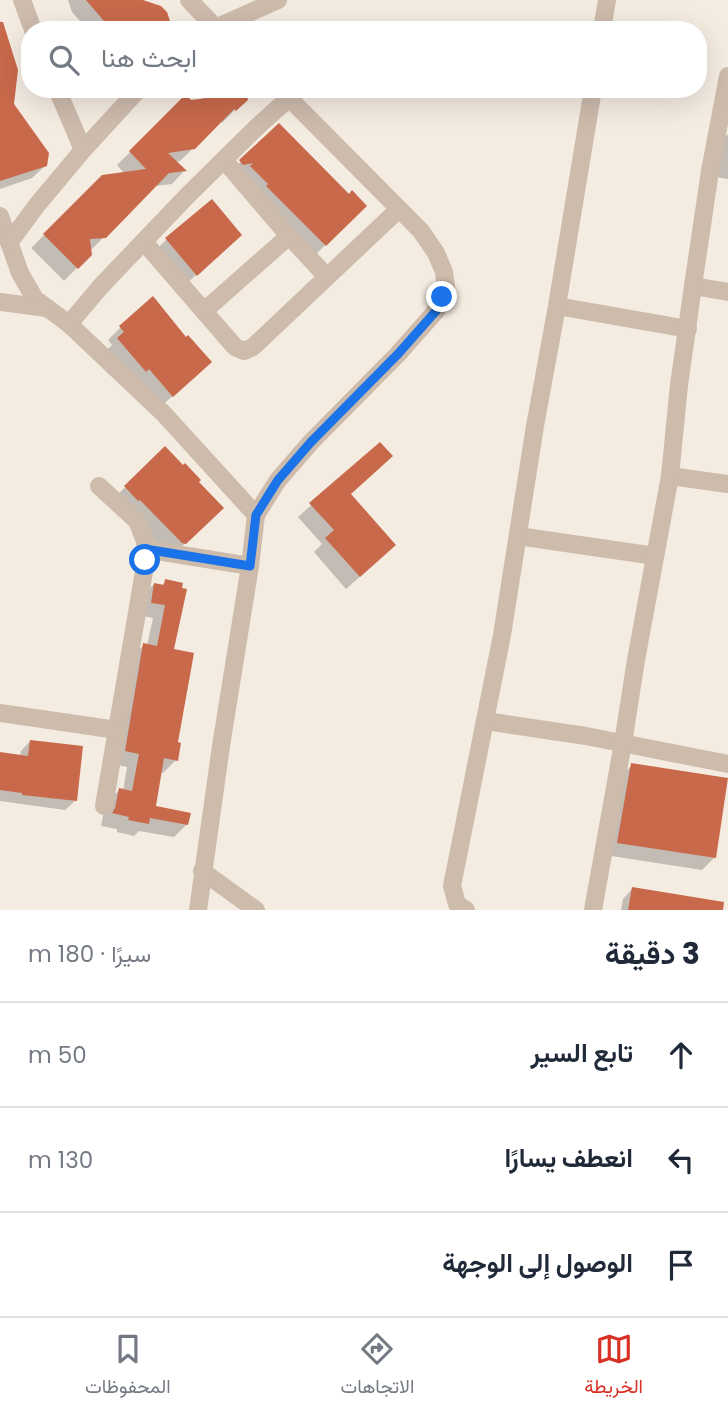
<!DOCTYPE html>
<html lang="ar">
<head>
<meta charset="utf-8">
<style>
	:root { --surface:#fff; --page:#f2f2f3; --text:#1f2937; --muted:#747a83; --line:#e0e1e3; --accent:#d93025 }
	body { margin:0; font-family:Poppins,Vazirmatn,sans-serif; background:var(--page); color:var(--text); direction:rtl }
	.stop { position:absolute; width:21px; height:21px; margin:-16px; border:5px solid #1a73e8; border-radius:50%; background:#fff }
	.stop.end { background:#1a73e8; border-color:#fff; box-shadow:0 2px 7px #0008 }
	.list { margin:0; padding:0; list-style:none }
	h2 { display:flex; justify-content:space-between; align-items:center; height:91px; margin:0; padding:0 28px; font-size:30px }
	h2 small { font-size:23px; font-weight:400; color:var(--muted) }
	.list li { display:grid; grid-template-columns:46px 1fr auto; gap:21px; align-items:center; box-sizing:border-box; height:105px; padding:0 28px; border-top:2px solid var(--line) }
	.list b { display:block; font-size:26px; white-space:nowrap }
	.list em { font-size:23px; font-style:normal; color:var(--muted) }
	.icon { flex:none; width:38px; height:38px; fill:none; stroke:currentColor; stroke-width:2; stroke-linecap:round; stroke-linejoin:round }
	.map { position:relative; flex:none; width:728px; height:910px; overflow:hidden; direction:ltr }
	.search { position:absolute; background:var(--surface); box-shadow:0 7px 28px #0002; left:21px; right:21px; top:21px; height:77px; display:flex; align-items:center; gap:18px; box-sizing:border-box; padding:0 24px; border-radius:28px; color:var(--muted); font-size:26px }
	.sheet { height:406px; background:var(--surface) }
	nav { display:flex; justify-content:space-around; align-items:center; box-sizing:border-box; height:98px; border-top:2px solid var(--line); background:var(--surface); font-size:19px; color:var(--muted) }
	nav a { display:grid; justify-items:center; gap:4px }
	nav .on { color:var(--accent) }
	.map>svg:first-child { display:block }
</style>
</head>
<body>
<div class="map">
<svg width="728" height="910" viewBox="0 0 728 910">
	<rect width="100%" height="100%" fill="#f4ebe1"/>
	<g fill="#0003">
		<polygon points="68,0 141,0 165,30 88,30 72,12"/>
		<polygon points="0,20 17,70 12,104 46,165 32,178 0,189"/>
		<polygon points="201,89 244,89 246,99 222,123 221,121 180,161 175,162 184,171 172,184 155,186 91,250 90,255 64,281 31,248 103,176 125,174 117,165 186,97 191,102 202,100"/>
		<polygon points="279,125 349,196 365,206 312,258 228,174"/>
		<polygon points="728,134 728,179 716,177 722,140"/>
		<polygon points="166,240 230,245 186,284 157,249"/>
		<polygon points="121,327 197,375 159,408 105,352 112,345 108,340"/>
		<polygon points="380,444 349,495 381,558 346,589 314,552 322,544 298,517"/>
		<polygon points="165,449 222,508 172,556 169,556 126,511 112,500"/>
		<polygon points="166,581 172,650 176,760 163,773 160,772 154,807 187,824 174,837 139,831 134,836 117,832 117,829 101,826 106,803 119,790 123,791 127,767 113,764 131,658 144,645 147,646 153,618 139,615 141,597 154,584 161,586"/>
		<polygon points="30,741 75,801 65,810 0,801 0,754 20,756 21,751"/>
		<polygon points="632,765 715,857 702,870 605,855 619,778"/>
		<polygon points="632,889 707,910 621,910 623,899"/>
	</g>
	<g fill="#c8694b">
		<polygon points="86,0 143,0 161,6 167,12 173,30 127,30 130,21 110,28"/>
		<polygon points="0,22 3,22 18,70 14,104 49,153 47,166 0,181"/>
		<polygon points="215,89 246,89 248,100 236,111 234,109 195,149 168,153 187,171 169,173 106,238 90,239 92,255 78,269 43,234 102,175 146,169 129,151 186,94 191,100 216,97"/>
		<polygon points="279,123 349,194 352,190 367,206 326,246 266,186 268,184 250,166 253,163 243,165 239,160"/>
		<polygon points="212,199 242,235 197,276 165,238"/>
		<polygon points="153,296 186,337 188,335 212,362 173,397 149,369 146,372 117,338 124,332 119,326"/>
		<polygon points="380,442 393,456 351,494 396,545 360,577 325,538 334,530 309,503"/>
		<polygon points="165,446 183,465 185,463 201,480 199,482 224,508 186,544 182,543 140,500 138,501 124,486"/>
		<polygon points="165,579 183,583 182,588 187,589 174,649 194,653 178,742 181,743 178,761 164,758 156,806 191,813 188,825 150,818 149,824 128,820 129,817 112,813 115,808 119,788 132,791 139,754 125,751 143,643 157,646 165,605 151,603 154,583 164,585"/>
		<polygon points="30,740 83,746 77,801 22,795 22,793 0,790 0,752 28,756"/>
		<polygon points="631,763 728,778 716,858 617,843"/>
		<polygon points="632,887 724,902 723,910 628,910"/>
	</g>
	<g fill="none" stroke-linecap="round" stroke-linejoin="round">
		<g stroke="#cdbbac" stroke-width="18">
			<polyline points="22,0 33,30"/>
			<polyline points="189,0 218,30"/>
			<polyline points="211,30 278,0"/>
			<polyline points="602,30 607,0"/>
			<polyline points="83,150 139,89"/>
			<polyline points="0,216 20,273 35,299 69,324 164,414 256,515"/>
			<polyline points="144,242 235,347 244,351 253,347 327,277 289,236 224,160"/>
			<polyline points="9,243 37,205 83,150 57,89"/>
			<polyline points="327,277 399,209"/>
			<polyline points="693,286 728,292"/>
			<polyline points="0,302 47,308"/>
			<polyline points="557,306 688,329"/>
			<polyline points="204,311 289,236"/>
			<polyline points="69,324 101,286 187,196 258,126 289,98"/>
			<polyline points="670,476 728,484"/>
			<polyline points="99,486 137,521 145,541 146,560 104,806"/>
			<polyline points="518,536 655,556"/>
			<polyline points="145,549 250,566"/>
			<polyline points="0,713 117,730"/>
			<polyline points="486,721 586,736 728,764"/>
			<polyline points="202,871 256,910"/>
			<polyline points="198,910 221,746 250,566 256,515 278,480 311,442 398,354 436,311 446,287 444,272 436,253 421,231 280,89"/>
			<polyline points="466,910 457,904 452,886 502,635 535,426 557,306 593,89"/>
			<polyline points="593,910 623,743 636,660 670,476 679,385 693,286 710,171 728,76"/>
		</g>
	</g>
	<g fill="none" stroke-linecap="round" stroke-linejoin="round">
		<polyline stroke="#1a73e8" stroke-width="9" points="145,560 145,549 250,566 256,515 278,480 311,442 398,354 436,311 442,297"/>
	</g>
</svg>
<div class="stop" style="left:145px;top:560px"></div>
<div class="stop end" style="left:442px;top:297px"></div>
<div class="search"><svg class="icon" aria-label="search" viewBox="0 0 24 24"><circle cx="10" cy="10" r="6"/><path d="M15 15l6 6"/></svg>ابحث هنا</div>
</div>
<section class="sheet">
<h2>3 دقيقة<small>سيرًا · 180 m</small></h2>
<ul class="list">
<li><svg class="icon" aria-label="ahead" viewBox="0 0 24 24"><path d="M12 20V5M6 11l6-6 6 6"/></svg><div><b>تابع السير</b></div><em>50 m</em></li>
<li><svg class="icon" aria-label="left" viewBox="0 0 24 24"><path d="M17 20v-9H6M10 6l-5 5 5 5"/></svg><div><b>انعطف يسارًا</b></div><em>130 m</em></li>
<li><svg class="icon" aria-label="arrive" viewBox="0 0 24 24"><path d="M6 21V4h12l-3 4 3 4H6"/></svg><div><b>الوصول إلى الوجهة</b></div></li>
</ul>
</section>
<nav>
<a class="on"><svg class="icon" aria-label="map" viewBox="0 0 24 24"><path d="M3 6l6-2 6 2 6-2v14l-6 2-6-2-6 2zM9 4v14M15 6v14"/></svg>الخريطة</a>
<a><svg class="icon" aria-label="directions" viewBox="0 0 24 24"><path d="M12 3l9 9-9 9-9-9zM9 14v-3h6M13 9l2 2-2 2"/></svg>الاتجاهات</a>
<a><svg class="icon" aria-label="saved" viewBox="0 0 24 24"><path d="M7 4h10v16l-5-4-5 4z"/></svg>المحفوظات</a>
</nav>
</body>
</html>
